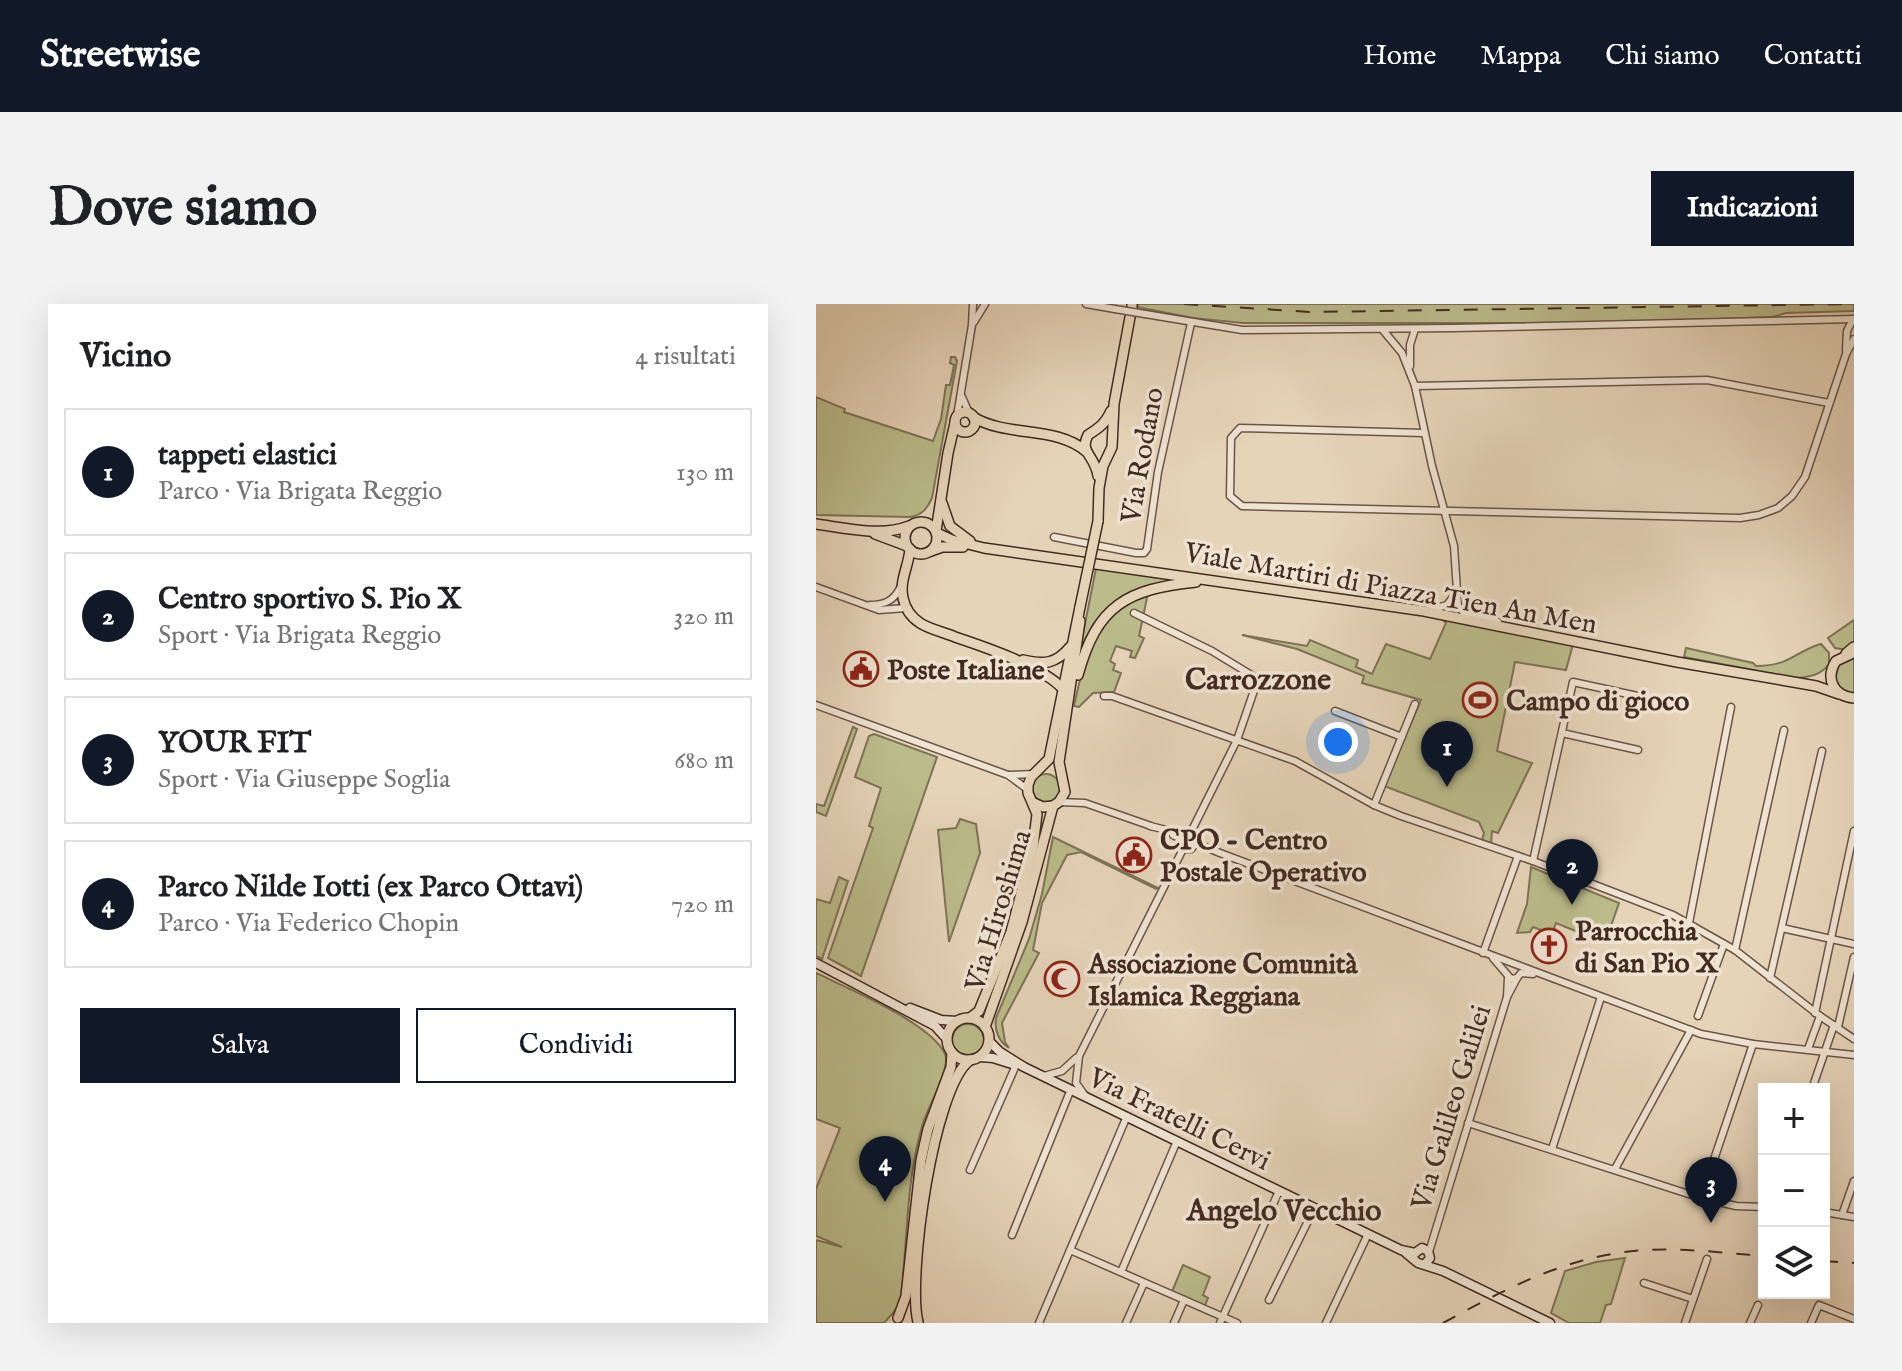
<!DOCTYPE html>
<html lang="it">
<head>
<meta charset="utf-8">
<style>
	:root { --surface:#fff; --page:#f2f2f2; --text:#202124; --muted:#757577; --line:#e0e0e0; --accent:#111827 }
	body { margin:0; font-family:"IM FELL English",serif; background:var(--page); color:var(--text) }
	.controls { position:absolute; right:24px; bottom:24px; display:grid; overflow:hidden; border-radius:0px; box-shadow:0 8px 32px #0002 }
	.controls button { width:72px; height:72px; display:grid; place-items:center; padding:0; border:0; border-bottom:2px solid var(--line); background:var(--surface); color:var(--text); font:40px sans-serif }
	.you { position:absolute; left:522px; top:438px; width:28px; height:28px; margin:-20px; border:6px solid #fff; border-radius:50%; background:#1a73e8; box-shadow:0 0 0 12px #1a73e833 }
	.badge { display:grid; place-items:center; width:52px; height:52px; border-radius:50%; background:var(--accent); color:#fff; font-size:26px; font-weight:700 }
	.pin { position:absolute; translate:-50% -66px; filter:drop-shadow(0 2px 4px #0008) }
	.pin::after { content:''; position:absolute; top:42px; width:28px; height:24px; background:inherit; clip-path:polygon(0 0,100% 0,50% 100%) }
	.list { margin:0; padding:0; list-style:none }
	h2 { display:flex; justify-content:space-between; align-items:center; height:104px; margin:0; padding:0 32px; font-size:34px }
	h2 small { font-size:26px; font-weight:400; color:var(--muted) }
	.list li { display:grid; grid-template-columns:52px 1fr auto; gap:24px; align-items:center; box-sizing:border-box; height:128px; margin:0 16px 16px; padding:0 16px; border:2px solid var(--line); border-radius:0px }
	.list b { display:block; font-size:30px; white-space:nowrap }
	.list p { margin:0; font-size:26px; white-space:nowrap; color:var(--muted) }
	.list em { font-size:26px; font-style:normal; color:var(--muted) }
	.actions { display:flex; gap:16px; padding:24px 32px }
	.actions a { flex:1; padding:18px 0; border:2px solid var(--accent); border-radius:0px; text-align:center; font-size:28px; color:var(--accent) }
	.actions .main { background:var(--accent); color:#fff }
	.icon { flex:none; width:44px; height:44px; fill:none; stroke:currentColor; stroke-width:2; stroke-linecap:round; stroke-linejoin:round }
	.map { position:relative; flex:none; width:1038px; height:1019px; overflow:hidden; border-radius:0px }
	header { display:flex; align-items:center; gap:48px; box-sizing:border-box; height:112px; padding:0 40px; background:var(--accent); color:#fff }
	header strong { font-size:38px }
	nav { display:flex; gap:44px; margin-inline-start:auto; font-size:28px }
	.intro { display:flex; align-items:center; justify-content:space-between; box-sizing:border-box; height:192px; padding:0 48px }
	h1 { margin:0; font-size:56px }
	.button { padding:20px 36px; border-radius:0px; background:var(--accent); color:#fff; font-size:28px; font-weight:700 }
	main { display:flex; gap:48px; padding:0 48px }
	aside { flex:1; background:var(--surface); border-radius:0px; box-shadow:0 8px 32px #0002 }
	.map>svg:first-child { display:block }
</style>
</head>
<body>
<header>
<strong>Streetwise</strong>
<nav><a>Home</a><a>Mappa</a><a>Chi siamo</a><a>Contatti</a></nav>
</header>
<div class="intro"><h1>Dove siamo</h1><a class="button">Indicazioni</a></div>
<main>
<aside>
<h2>Vicino<small>4 risultati</small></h2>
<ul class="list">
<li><span class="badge">1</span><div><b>tappeti elastici</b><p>Parco · Via Brigata Reggio</p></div><em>130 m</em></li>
<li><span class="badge">2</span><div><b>Centro sportivo S. Pio X</b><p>Sport · Via Brigata Reggio</p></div><em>320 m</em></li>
<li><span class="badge">3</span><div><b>YOUR FIT</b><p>Sport · Via Giuseppe Soglia</p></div><em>680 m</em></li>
<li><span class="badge">4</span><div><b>Parco Nilde Iotti (ex Parco Ottavi)</b><p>Parco · Via Federico Chopin</p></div><em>720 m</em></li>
</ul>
<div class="actions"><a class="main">Salva</a><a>Condividi</a></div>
</aside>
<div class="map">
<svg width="1038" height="1019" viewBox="0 0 1038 1019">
	<rect width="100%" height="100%" fill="#e6d4b9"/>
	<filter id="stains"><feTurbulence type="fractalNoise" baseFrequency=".0025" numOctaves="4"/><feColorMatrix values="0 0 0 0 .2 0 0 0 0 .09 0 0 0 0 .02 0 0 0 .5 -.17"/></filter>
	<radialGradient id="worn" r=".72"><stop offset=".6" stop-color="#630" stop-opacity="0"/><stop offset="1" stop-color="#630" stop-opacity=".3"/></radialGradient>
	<g fill="#bbbb8b" stroke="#7e7356" stroke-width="2">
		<polygon points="322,0 1038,0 1038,7 970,9 957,13 784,19 427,19 377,14 321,3"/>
		<path d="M135 53H139L141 57 116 194C111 205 106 211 94 213L0 211V93L29 105 28 108 117 137 125 115 130 81H134L138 61 134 59Z"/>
		<polygon points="280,264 374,276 292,305 278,319 264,345"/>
		<path d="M332 289 323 332 328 334 319 354 314 353 316 347 300 342 294 357 299 360 297 366 305 369 298 388 277 389 263 403 258 402C270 347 278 313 332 289Z"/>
		<polygon points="632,316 757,340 750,366 699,358 681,447 716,459 682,529 676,527 675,540 666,536 668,529 663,518 568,482 605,396 546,379 548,372 481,345 426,331 491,342 494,336 542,356 540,363 556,370 570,340 614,355 630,319 628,317"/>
		<polygon points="1038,316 1038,338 1030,346 1019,344 1012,334"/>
		<path d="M1005 340 1013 349V360C1005 371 994 373 980 374L868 353 870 344 937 359 940 362C975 362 977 348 1005 340Z"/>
		<polygon points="1033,353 1038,353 1038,390 1025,386 1019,376 1023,359"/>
		<polygon points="37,423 41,425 10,512 0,508 0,500 8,502"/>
		<polygon points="58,430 121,453 45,672 12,654 57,524 53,522 65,484 39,473 53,432"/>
		<circle cx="230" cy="484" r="14"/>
		<polygon points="144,515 160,520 164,549 133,638 122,526 140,524"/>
		<path d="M237 533 342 584 340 585 265 548 251 551 226 599 217 646 223 649 186 719 189 738 193 744C183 738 178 726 180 714L213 635 226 590Z"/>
		<polygon points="715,563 803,599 789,639 740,619 736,630 717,623 714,628 701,629 711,600"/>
		<polygon points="23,573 32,577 6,655 0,652 0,595 14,599"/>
		<path d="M0 669C31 684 115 719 129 750 135 764 112 803 107 819 89 878 92 940 84 1001L68 1019H0V936L26 943 0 932V885L24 824 0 815Z"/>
		<circle cx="152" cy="736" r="16"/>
		<polygon points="809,954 795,1000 790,1001 784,1019 753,1019 735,1009 749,967 780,958"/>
		<polygon points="367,961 394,973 387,991 392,994 388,1004 355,990"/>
	</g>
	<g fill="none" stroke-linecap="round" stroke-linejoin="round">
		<g stroke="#6b5547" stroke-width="9">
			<g id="street">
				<polyline points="270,0 299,5"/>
				<polyline points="329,10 426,26 638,24 1038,15"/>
				<polyline points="158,18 169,0"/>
				<polyline points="566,25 586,49 599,82 616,162 638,242 642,302 649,310 682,318"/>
				<polyline points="1030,46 1031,27 1037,15"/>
				<polyline points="594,62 594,41 599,25"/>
				<polyline points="599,82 891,76 1013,99"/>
				<polyline points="146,93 153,109"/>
				<polyline points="141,112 156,21 157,0"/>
				<polyline points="608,129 424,124 415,134 414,192 426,202 924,214 943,211 962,204 976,192 989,173 1030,50 1038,35"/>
				<polyline points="238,233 320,249 328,249 331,245 342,168 375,19"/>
				<polyline points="0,283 63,306 90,304"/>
				<path d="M54 301C68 301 78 297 84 284"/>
				<polyline points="614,306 631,301 640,289"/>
				<polyline points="318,309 396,347 442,375 421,436 374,530"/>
				<polyline points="288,392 296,392 479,457 558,501 585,512 717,557 857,611 919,646 1004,712 992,745"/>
				<polyline points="0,401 192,471 211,485"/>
				<polyline points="519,407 586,433"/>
				<polyline points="746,429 822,446"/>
				<polyline points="193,471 218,470"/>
				<polyline points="243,498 269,499 335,522"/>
				<polyline points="558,501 599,400"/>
				<polyline points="334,522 367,530 374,530 380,539 404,549 885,730 937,740 1038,751"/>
				<polyline points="357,531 363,534 364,542 367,545 375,545 380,539"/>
				<polyline points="717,557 757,378 826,393"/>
				<polyline points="873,619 915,403"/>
				<polyline points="966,624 1038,640"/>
				<polyline points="919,646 968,426"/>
				<polyline points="667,649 702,552"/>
				<polyline points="677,654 695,675 701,674 705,669 717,670"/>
				<polyline points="692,674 691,693 701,674"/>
				<polyline points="954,674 1006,447"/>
				<polyline points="999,709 1038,527"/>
				<polyline points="882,712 908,640"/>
				<polyline points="1004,712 1038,735"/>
				<polyline points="1022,723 1038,653"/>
				<polyline points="228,772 246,767 260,754"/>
				<polyline points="996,785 1018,721"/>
				<polyline points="270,793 260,779 263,752 367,545"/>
				<polyline points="652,819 885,894 920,902 948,903"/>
				<polyline points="736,845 785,693"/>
				<polyline points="799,865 875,726"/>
				<polyline points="154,866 200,761"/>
				<polyline points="885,894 937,740"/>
				<polyline points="1008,908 1038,913"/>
				<polyline points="1026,911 1038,877"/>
				<polyline points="196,931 255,785"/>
				<polyline points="254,946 421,1019"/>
				<polyline points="613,948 691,693"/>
				<polyline points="305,968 361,837"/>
				<polyline points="828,979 877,995"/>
				<polyline points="453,996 498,905"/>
				<polyline points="223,1019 311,812"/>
				<polyline points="310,1019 328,979"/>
				<polyline points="358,1019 368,996"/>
				<polyline points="404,1019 463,887"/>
				<polyline points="510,1019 552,930"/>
				<polyline points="869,1019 891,955"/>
				<polyline points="934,1019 942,1001"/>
				<polyline points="995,1019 1003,1001 1038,1015"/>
			</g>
		</g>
		<g stroke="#422b21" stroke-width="11">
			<g id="secondary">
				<polyline points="0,659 119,722 130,734"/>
				<polyline points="94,704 125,716 141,717"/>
				<polyline points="173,737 184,748 208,763 585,946 599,949"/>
				<polyline points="164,753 177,754 196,760"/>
				<polyline points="590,949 602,959 627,967 734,1019"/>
				<polyline points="599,949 606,944 612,947 614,954 609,960"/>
			</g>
		</g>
		<g stroke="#422b21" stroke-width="12">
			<g id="primary">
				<polyline points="316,3 316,0"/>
				<circle cx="149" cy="118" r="10"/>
				<path d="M157 113C192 134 240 121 271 148"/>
				<path d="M282 172C279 151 263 149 272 131 283 124 289 120 295 107"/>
				<polyline points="126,199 134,222 154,237"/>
				<polyline points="282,217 283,184 287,162 296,143 298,100 314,13"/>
				<circle cx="105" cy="234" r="16"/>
				<path d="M0 220C29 224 65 233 93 222"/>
				<polyline points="120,227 132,149 139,119"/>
				<polyline points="121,229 136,236 168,244 608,307 861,358 1000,382 1023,390"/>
				<polyline points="59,230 91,242"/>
				<path d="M94 245C93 261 83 277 87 294 89 304 95 313 104 319 115 326 128 328 139 333 169 343 225 362 246 384"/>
				<polyline points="115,247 126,243 147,243"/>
				<path d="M1035 350 1020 357C1009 374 1017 392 1038 394"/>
				<path d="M207 356C228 361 240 360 254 343"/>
				<path d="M262 371C281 301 311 285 380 278"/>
				<polyline points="218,499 227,503 237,502 243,498 249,488 243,458 264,317"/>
				<polyline points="154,714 163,707 195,628 217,543 221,510 212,489 212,481 215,473 233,455 264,303"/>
				<circle cx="152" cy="735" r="21"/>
				<polyline points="169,723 206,618 237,502"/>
				<polyline points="82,1014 90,992 105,856 112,825 135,763 136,749"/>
				<path d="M102 1018C91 975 117 783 154 756"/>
			</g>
		</g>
		<g stroke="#422b21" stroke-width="14">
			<polyline id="highway" points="1031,350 1038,344"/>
		</g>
		<use href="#street" stroke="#efe3d2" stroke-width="6"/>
		<use href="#secondary" stroke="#efe3d2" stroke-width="8"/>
		<use href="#primary" stroke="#e6d4b9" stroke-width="9"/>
		<use href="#highway" stroke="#e6d4b9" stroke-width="11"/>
		<g stroke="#422b21" stroke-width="2" stroke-dasharray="14 14" stroke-linecap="butt">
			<polyline points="368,0 495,8 1038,0"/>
			<polyline points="1008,957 1038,959"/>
			<path d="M627 1019C691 984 755 950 830 946 869 944 909 949 948 952"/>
		</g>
		<g stroke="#6b5547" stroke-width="9" stroke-linecap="butt">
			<polyline id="street-bridge" points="299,5 329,10"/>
		</g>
		<g stroke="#422b21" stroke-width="12" stroke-linecap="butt">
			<polyline id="primary-bridge" points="264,303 282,217"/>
		</g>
		<use href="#street-bridge" stroke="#efe3d2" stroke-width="6"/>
		<use href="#primary-bridge" stroke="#e6d4b9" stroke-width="9"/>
	</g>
	<defs>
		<g id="civic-ring" transform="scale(1.8)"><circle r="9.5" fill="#efe3d2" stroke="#8f2418" stroke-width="1.5"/><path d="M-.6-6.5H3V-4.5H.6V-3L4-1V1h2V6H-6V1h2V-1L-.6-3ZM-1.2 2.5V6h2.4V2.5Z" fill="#8f2418"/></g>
		<g id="stadium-ring" transform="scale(1.8)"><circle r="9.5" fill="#efe3d2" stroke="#8f2418" stroke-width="1.5"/><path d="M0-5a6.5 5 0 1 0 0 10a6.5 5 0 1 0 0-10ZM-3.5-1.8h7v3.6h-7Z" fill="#8f2418"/></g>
		<g id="church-ring" transform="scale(1.8)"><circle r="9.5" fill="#efe3d2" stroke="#8f2418" stroke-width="1.5"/><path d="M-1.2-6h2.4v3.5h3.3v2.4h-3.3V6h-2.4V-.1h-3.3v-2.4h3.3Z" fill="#8f2418"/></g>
		<g id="mosque-ring" transform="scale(1.8)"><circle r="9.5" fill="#efe3d2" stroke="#8f2418" stroke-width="1.5"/><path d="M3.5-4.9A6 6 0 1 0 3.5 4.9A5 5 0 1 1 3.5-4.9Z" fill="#8f2418"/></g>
	</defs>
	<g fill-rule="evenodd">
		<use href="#civic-ring" x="45" y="365"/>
		<use href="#stadium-ring" x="664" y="396"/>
		<use href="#civic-ring" x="318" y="551"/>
		<use href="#church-ring" x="733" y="642"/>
		<use href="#mosque-ring" x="246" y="675"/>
	</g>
	<g text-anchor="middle" stroke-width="7" stroke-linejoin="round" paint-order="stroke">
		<g font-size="28" fill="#422b21" stroke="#efe3d2">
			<text transform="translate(325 151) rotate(-80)" y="10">Via Rodano</text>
			<text transform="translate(575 283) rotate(10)" y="10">Viale Martiri di Piazza Tien An Men</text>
			<text transform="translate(181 606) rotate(-73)" y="10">Via Hiroshima</text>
			<text transform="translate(634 803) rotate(-73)" y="10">Via Galileo Galilei</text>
			<text transform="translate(364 814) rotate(26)" y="10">Via Fratelli Cervi</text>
		</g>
		<g font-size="28" font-weight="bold" fill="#422b21" stroke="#efe3d2" text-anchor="start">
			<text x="71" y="375">Poste Italiane</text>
			<text x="690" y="406">Campo di gioco</text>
			<text x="344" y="545">CPO - Centro<tspan x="344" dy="32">Postale Operativo</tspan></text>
			<text x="759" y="636">Parrocchia<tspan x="759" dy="32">di San Pio X</tspan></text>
			<text x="272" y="669">Associazione Comunità<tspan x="272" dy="32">Islamica Reggiana</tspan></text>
		</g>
		<g font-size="30" font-weight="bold" fill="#422b21" stroke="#efe3d2">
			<text x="442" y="385">Carrozzone</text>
			<text x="468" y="916">Angelo Vecchio</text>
		</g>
	</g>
	<rect width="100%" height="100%" filter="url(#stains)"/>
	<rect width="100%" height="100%" fill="url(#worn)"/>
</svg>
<div class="controls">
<button>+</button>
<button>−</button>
<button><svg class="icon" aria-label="layers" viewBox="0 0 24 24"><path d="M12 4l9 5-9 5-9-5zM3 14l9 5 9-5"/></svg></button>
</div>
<div class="you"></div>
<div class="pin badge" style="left:631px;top:483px">1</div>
<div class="pin badge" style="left:756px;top:601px">2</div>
<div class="pin badge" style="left:895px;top:919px">3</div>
<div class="pin badge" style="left:69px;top:898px">4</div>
</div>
</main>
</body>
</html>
